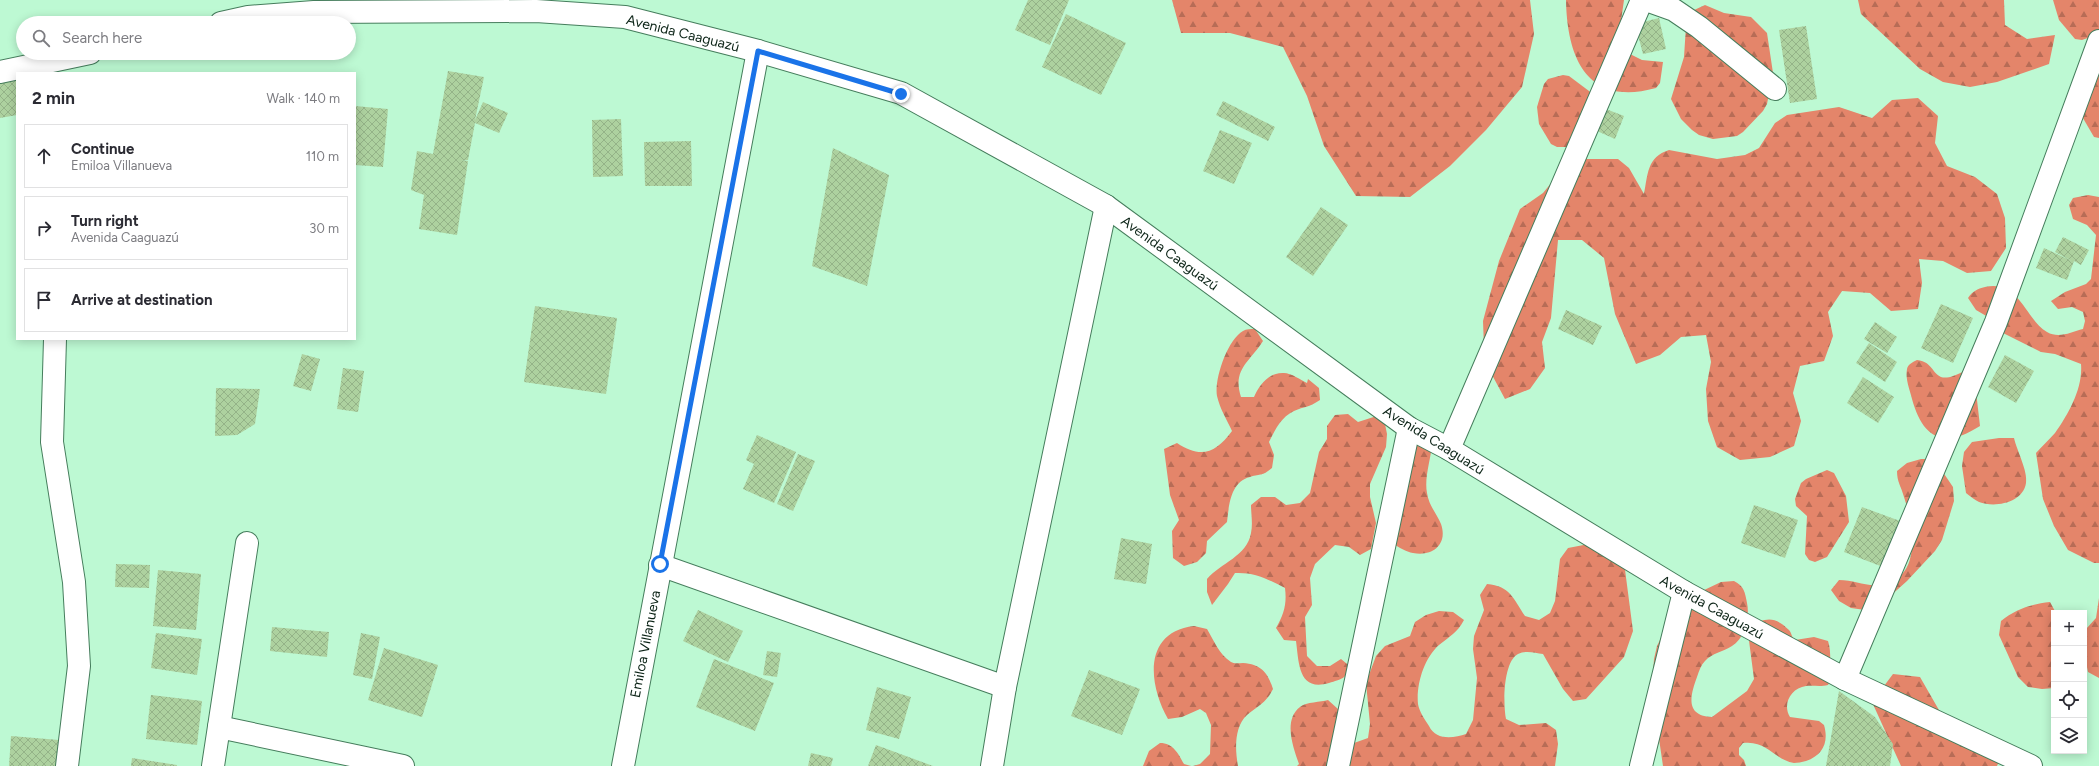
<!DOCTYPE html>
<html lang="en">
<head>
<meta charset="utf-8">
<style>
	:root { --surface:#fff; --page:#f7f7f7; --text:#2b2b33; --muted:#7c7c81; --line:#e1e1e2 }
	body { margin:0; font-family:Figtree,sans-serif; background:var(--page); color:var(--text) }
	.controls { position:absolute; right:12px; bottom:12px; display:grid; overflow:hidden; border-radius:0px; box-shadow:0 2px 10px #0003 }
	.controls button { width:36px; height:36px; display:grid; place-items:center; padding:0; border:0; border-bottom:1px solid var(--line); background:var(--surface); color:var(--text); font:20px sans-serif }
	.stop { position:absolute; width:12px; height:12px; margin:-9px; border:3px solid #1a73e8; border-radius:50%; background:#fff }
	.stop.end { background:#1a73e8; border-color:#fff; box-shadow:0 1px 4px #0008 }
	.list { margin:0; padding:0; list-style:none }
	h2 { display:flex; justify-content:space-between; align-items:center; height:52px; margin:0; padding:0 16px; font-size:17px }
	h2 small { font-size:13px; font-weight:400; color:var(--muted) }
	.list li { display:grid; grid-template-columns:26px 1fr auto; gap:12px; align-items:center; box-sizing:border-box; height:64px; margin:0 8px 8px; padding:0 8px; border:1px solid var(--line); border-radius:0px }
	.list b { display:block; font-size:15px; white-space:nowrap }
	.list p { margin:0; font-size:13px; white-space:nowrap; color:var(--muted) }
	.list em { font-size:13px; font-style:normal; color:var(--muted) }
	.icon { flex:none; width:22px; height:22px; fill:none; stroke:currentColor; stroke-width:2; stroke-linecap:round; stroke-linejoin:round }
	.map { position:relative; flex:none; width:2099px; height:766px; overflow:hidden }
	.search { position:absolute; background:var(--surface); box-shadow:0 2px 10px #0003; left:16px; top:16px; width:340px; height:44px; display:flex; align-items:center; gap:10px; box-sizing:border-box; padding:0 14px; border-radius:22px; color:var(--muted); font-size:15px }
	.panel { position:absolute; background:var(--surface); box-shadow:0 2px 10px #0003; left:16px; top:72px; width:340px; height:268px; border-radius:0px }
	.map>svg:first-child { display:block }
</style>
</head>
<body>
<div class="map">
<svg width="2099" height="766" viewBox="0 0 2099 766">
	<defs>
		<pattern id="forest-firs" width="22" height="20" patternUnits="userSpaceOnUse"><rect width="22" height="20" fill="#e4856a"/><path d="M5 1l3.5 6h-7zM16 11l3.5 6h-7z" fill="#b76c56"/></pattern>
		<pattern id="building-cross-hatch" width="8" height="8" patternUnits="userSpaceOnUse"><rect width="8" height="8" fill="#add19f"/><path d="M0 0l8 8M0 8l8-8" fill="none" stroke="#94b388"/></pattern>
	</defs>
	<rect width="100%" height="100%" fill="#bdf9d3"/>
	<g fill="url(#forest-firs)">
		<polygon points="1172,0 1530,0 1534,34 1522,87 1486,130 1450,166 1410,197 1356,196 1324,146 1307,96 1283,47 1230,33 1181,33"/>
		<path d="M1566 0H1624L1621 21 1630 54 1642 60 1663 62 1660 83 1656 88C1588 107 1567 59 1566 0Z"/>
		<polygon points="1858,0 2004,0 2005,25 2027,39 2055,35 2049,64 1997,82 1970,87 1943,82 1920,69 1861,14"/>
		<polygon points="2053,0 2099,0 2099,34 2082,40 2075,39 2059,20"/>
		<polygon points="1705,5 1724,13 1751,17 1767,33 1773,73 1767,104 1763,111 1743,132 1737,136 1713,139 1699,135 1692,130 1681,119 1671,99 1684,57 1686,26 1692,11"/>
		<polygon points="2099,65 2099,138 2094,137 2080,113"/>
		<polygon points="1563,75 1569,76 1593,94 1571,147 1557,147 1551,144 1539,124 1537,107 1544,84 1548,79"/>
		<path d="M1918 98 1938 116 1935 143 1947 166 1975 177 1997 194 2005 218 2006 248 1991 271 1967 273 1943 261 1919 259 1922 283 1918 309 1891 311 1870 293 1842 291 1828 312 1833 336 1824 361 1800 366 1793 393 1801 421 1794 446 1770 457 1740 460 1717 447 1708 421 1706 389 1711 362 1706 335 1681 337 1660 355 1636 364 1615 314 1604 258 1582 240H1558L1551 318 1542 342 1545 368 1530 389 1505 399 1491 373 1484 348 1483 321 1499 261 1520 209 1543 193 1561 171 1584 159H1618L1629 168 1644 194C1648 174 1647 157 1669 150L1717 159 1745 155 1759 148 1775 123 1787 115 1839 107 1872 118 1892 100Z"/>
		<path d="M2088 195 2099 197V563H2094L2068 550 2054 526 2043 499 2036 453C2042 446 2049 440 2055 433 2069 413 2083 388 2081 364L2055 354 2041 352 1995 329 1988 317 1976 310 1968 298C1973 291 1977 289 1985 287 2019 279 2026 320 2047 332 2059 339 2071 332 2083 329L2085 321 2083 312 2072 307 2058 309 2051 301 2065 292 2086 284 2091 279 2096 235 2087 225 2073 219 2069 205 2073 198Z"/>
		<path d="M1255 329 1263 341C1250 362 1232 369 1241 397H1254C1259 385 1269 372 1284 373 1291 373 1301 380 1307 383L1308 379 1319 388 1320 400C1308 408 1305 406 1294 411 1281 417 1275 430 1269 442L1274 455 1272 468C1261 477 1262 473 1250 477 1230 482 1229 506 1227 522L1207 541 1206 553 1197 562 1184 566 1173 558 1172 531 1179 520 1170 495 1164 449 1177 443C1201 459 1216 453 1232 431 1227 420 1220 409 1217 396 1214 380 1227 340 1243 331 1246 329 1251 329 1255 329Z"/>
		<path d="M1917 360C1940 362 1929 391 1966 370L1974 374 1980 426C1944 449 1923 439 1912 399 1910 390 1905 379 1907 369 1908 364 1913 362 1917 360Z"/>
		<path d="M1348 414 1358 422 1383 414 1387 434 1386 447 1370 484V497L1376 523 1371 549 1360 555 1349 547 1335 545 1315 564 1310 578 1312 605 1305 617 1307 656 1317 666H1330L1341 659 1352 668C1344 679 1342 679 1329 683 1298 692 1299 663 1296 641L1284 640 1276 628C1284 614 1287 604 1285 588 1268 579 1254 572 1235 573L1228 584 1212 605 1207 592V579C1221 563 1247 556 1251 533 1253 524 1251 513 1251 505L1261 497H1275L1286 505 1300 503 1310 493 1319 452 1327 439V426L1335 415Z"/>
		<path d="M1999 438H2014C2017 451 2028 471 2026 483 2023 503 1995 508 1979 502 1975 500 1970 496 1966 493L1962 466 1964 452 1972 442Z"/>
		<path d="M1432 444C1431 459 1424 478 1427 493 1429 506 1437 514 1441 524 1448 544 1433 557 1413 553 1406 552 1399 547 1393 544L1409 445Z"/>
		<path d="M1921 459H1934L1953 487 1954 501 1942 540 1935 551 1907 581 1878 607 1865 610 1851 608 1839 601 1831 590 1839 580C1853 580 1864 586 1878 585 1923 581 1914 527 1904 497 1901 486 1897 482 1897 471L1907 463Z"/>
		<polygon points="1827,470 1834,473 1846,496 1849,522 1827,557 1815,562 1809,560 1805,554 1807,516 1796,506 1795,499 1801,483 1806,479"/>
		<path d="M1594 543 1624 562 1633 631 1624 657 1586 699 1573 701 1563 689 1543 654C1535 653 1526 650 1518 654 1503 662 1503 704 1506 719L1519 725 1546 723 1556 730 1558 744 1555 766H1297L1299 764C1293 747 1283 720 1300 707 1306 702 1321 702 1328 700L1338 709 1344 721 1345 733 1354 743 1368 738 1370 724 1366 683 1376 656 1385 646 1410 636 1415 622 1426 615 1439 611 1453 612 1464 620C1457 633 1450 636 1439 645 1424 658 1416 685 1418 704 1419 711 1425 720 1429 726 1436 741 1454 738 1466 734L1473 720 1477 678 1473 649 1474 636 1484 610 1480 595 1487 584C1510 586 1513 598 1525 616L1539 620 1550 613 1555 601 1560 559 1568 548Z"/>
		<path d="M1734 581C1744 586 1745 592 1747 603 1750 617 1745 638 1732 646 1723 652 1712 653 1705 661 1701 665 1699 671 1697 677 1690 696 1685 716 1712 717L1747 691 1754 679 1748 633 1750 627C1765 617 1775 616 1789 630 1792 633 1791 637 1795 640L1814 637 1828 641C1832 653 1829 666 1831 679L1828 685C1820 687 1813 685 1806 686 1791 688 1782 704 1790 717L1819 721 1824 725C1829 742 1823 755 1806 761 1802 762 1797 763 1794 763 1773 759 1767 740 1743 743L1739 748V755L1744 760 1746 766H1663L1652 691 1654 659 1657 646 1670 620 1700 592 1721 582Z"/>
		<polygon points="2099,598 2099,678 2088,672 2084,652 2084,636 2086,629 2096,618"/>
		<path d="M2050 602 2056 613H2054V688L2042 689 2028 687 2018 677 1999 635 2001 621C2016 609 2032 604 2050 602Z"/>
		<path d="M1194 626 1207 629C1214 641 1219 654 1231 662 1234 664 1239 663 1243 663 1261 664 1268 673 1273 689 1266 703 1259 705 1247 715 1234 727 1235 750 1238 766H1193L1200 764 1210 754 1211 725 1206 713 1200 709 1182 717 1168 719C1148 684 1143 632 1194 626Z"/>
		<polygon points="1893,674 1920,677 1947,724 2005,749 1997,766 1901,766 1872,702"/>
		<path d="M1160 743C1173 743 1178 753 1184 764L1191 766H1143L1149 751Z"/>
	</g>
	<g fill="url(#building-cross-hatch)">
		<polygon points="1028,0 1069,0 1050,45 1015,30"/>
		<polygon points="1066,14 1126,43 1101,95 1042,67"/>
		<polygon points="1659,18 1666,49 1643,54 1635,24"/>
		<polygon points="1806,26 1817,99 1790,103 1779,30"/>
		<polygon points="448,71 484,77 475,120 483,102 508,113 499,133 475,123 468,160 462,160 468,161 457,235 419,229 424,195 411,190 417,151 433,154"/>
		<polygon points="17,77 17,115 0,118 0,79"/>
		<polygon points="1223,101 1275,127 1268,141 1216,115"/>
		<polygon points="355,106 388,109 383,167 355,165"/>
		<polygon points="1606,109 1624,116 1615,139 1597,131"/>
		<polygon points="621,119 623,176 593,177 592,120"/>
		<polygon points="1220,130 1252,143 1234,184 1203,171"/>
		<polygon points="691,141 692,186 645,186 644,142"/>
		<polygon points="833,148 889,175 867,286 812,266"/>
		<polygon points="1321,207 1348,225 1313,276 1286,257"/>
		<polygon points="2063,237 2089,250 2081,265 2074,261 2067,280 2036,268 2044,248 2072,261 2055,252"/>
		<polygon points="1941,304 1973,318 1953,363 1921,348"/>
		<polygon points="535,306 617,318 606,394 524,382"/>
		<polygon points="1566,310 1602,326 1593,345 1558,329"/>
		<polygon points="1875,322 1897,337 1887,353 1864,339"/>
		<polygon points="1869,343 1897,362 1885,382 1856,363"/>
		<polygon points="302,354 320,359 311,391 293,386"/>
		<polygon points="2005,355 2034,371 2016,403 1988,387"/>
		<polygon points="343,368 364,371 358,412 337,409"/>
		<polygon points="1863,377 1894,397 1878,423 1847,403"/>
		<polygon points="216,388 260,389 255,424 237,435 215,436"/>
		<polygon points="757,435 796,452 774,503 743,489 754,464 746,460"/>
		<polygon points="798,454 815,461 793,511 777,504"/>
		<polygon points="1754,505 1798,520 1785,558 1741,543"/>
		<polygon points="1862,507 1900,521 1883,567 1844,552"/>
		<polygon points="1121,538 1152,544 1146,584 1114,579"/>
		<polygon points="116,564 150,565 149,588 115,587"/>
		<polygon points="158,570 201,574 196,630 153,626"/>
		<polygon points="698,610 743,631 728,662 683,641"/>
		<polygon points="272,627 329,632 327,657 270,651"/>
		<polygon points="156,633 202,639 197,675 151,668"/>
		<polygon points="361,633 380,637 372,679 353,675"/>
		<polygon points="384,648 438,665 422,717 368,700"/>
		<polygon points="767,651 781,653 777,677 763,675"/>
		<polygon points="714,659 774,683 755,731 696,707"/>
		<polygon points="1089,670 1140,689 1122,735 1071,716"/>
		<polygon points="877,687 911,697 899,739 866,730"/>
		<polygon points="1839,691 1875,717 1893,744 1890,766 1826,766"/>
		<polygon points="151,695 202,701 197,745 146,739"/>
		<polygon points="11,736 59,740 56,766 9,766"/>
		<polygon points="876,745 933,766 868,766"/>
		<polygon points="811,753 833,758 831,766 808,766"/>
		<polygon points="132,758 177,765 177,766 131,766"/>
	</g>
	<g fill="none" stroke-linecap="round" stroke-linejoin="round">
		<g stroke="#457d5c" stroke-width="24">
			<g id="minor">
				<polyline points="1646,0 1674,10 1699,27 1775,89"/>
				<polyline points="221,23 248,17 314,12 536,11 625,17 758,51 901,93 1106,206 1409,428 1449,449 1684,592 1845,679 2031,766"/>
				<polyline points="0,72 90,53"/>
				<polyline points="55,339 52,442 74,582 79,666 67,766"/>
				<polyline points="1449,449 1642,0"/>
				<polyline points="660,565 1005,687"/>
				<polyline points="1845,679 1996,322 2099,41"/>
				<polyline points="219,727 403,766"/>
				<polyline points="213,766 247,543"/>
				<polyline points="623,766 758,51"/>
				<polyline points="992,766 1005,687 1106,206"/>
				<polyline points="1338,766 1409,428"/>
				<polyline points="1641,766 1684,592"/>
			</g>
		</g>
		<use href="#minor" stroke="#fff" stroke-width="22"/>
	</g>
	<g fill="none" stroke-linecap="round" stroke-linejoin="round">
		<polyline stroke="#1a73e8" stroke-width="5" points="660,564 758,51 901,94"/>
	</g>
	<g text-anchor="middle" stroke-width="3" stroke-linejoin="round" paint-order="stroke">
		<g font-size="14" fill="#0b2316" stroke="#fff">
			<text transform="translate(683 33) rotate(14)" y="5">Avenida Caaguazú</text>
			<text transform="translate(1170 253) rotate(36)" y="5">Avenida Caaguazú</text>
			<text transform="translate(1434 440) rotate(32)" y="5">Avenida Caaguazú</text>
			<text transform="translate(1712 607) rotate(29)" y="5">Avenida Caaguazú</text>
			<text transform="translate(645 644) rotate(-79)" y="5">Emiloa Villanueva</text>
		</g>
	</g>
</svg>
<div class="controls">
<button>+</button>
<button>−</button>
<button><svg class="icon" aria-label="locate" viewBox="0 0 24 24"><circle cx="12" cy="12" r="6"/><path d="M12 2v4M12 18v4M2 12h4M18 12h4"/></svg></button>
<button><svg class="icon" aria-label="layers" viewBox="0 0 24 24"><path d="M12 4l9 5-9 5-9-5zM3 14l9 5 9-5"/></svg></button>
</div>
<div class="stop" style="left:660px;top:564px"></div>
<div class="stop end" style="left:901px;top:94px"></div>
<div class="search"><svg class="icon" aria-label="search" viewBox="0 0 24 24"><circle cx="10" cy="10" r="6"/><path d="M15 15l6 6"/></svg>Search here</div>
<section class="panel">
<h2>2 min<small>Walk · 140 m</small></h2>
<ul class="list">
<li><svg class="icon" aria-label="ahead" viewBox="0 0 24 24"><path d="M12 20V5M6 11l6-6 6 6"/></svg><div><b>Continue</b><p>Emiloa Villanueva</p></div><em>110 m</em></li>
<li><svg class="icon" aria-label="right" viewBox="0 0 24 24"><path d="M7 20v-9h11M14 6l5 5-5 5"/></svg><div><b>Turn right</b><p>Avenida Caaguazú</p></div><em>30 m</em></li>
<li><svg class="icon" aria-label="arrive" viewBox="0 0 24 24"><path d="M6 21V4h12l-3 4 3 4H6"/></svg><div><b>Arrive at destination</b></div></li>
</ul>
</section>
</div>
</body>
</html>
